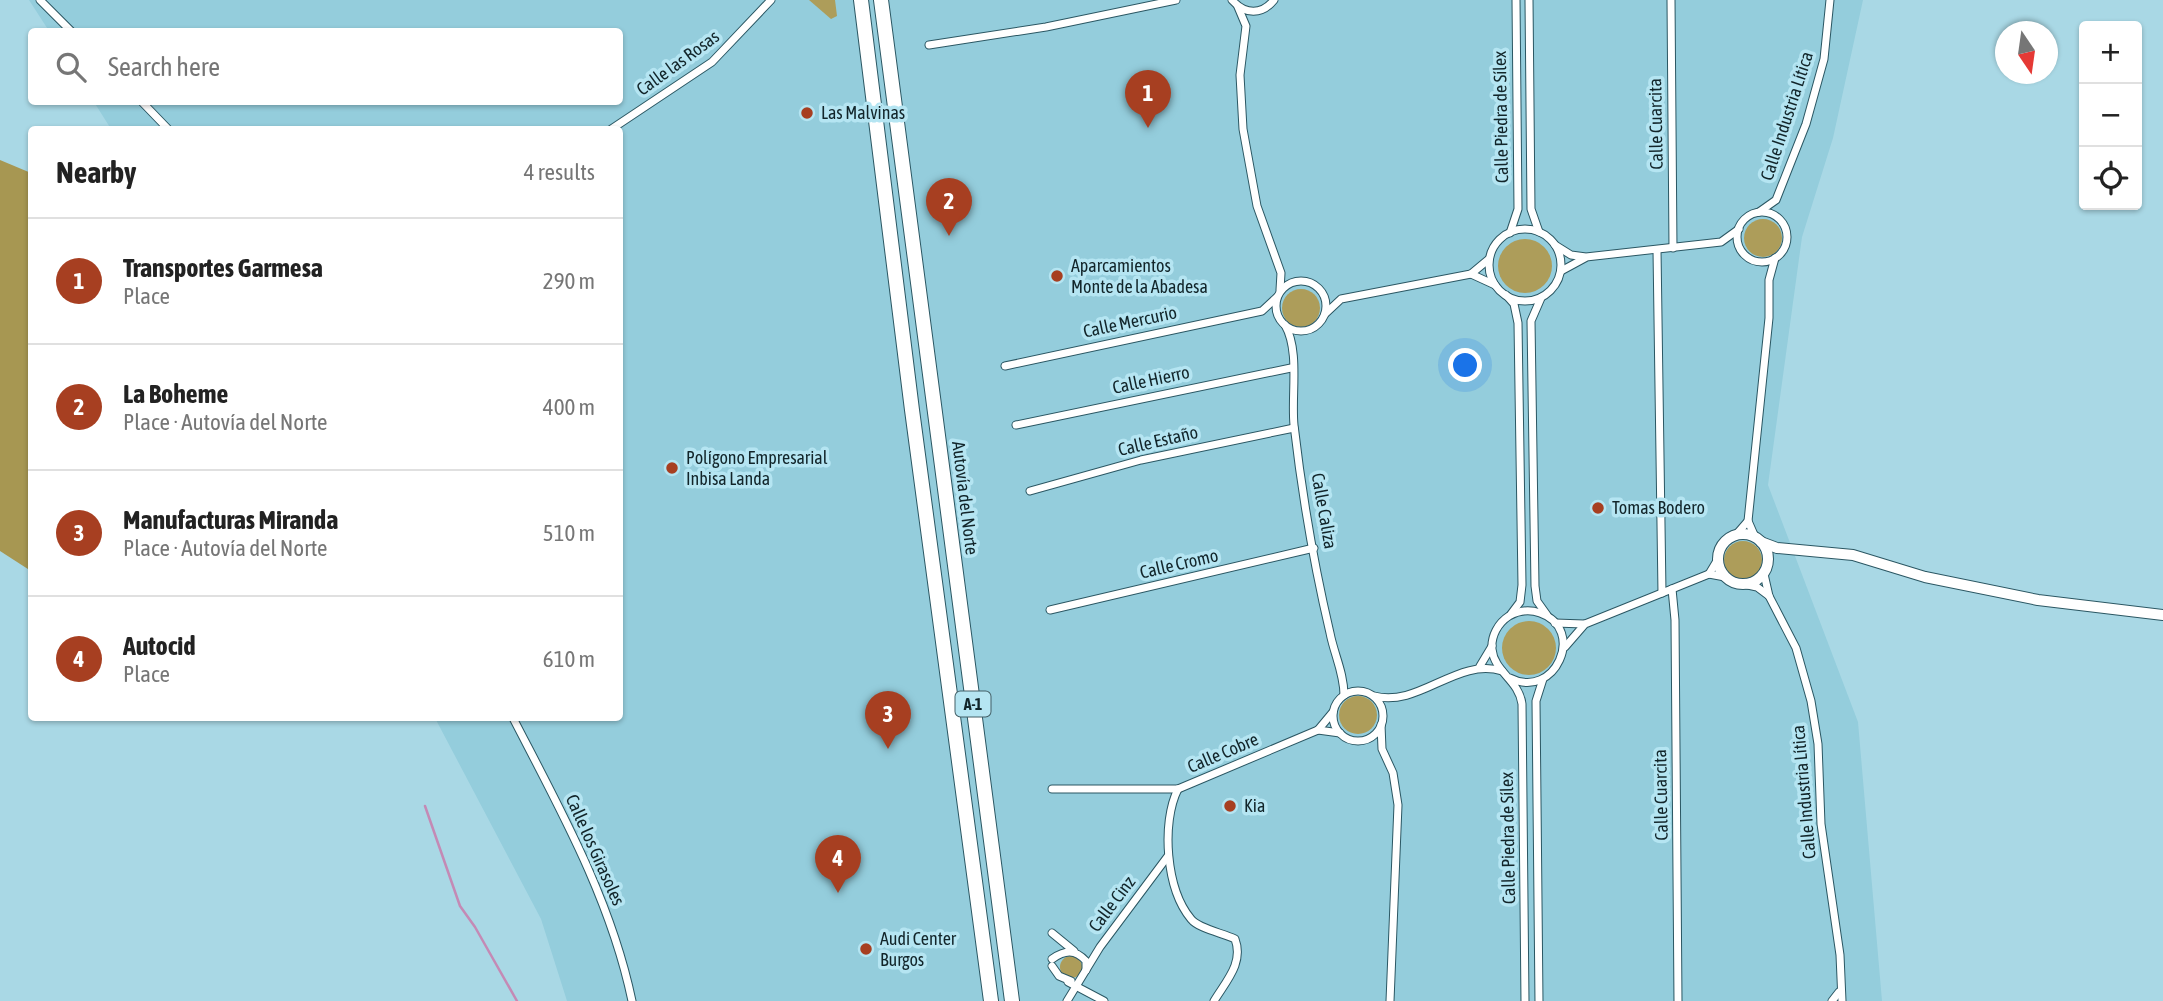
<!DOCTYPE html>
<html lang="en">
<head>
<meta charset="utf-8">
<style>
	:root { --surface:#fff; --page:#f6f6f6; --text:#222; --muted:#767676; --line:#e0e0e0; --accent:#a73f21 }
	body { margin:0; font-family:"Asap Condensed",sans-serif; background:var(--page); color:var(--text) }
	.controls { position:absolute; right:21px; top:21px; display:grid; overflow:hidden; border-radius:7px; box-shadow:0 2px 5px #0004 }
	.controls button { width:63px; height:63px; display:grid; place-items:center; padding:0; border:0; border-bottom:2px solid var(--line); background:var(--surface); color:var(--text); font:35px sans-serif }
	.compass { position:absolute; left:1995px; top:21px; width:63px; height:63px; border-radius:50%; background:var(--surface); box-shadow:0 2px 5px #0004; rotate:167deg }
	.you { position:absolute; left:1466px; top:366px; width:24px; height:24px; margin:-18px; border:5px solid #fff; border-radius:50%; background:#1a73e8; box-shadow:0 0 0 10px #1a73e833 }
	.badge { display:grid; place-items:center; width:46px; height:46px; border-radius:50%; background:var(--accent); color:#fff; font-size:23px; font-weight:700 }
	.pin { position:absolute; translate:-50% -58px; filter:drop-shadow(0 2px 4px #0008) }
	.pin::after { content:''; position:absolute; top:37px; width:24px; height:21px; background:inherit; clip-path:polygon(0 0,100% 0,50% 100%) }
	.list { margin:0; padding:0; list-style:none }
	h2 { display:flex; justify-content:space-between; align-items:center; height:91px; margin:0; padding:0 28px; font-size:30px }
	h2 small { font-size:23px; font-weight:400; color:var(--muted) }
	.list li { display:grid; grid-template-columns:46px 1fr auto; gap:21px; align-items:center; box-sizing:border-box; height:126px; padding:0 28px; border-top:2px solid var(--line) }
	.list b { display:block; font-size:26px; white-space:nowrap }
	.list p { margin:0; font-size:23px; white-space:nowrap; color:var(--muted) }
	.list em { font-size:23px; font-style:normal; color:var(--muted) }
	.icon { flex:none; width:38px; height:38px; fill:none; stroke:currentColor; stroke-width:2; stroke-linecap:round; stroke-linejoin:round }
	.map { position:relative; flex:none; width:2163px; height:1001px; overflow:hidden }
	.search { position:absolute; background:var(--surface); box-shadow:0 2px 5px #0004; left:28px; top:28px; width:595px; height:77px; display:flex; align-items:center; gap:18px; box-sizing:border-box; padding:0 24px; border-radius:7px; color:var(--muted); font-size:26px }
	.panel { position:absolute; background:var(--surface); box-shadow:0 2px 5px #0004; left:28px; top:126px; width:595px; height:595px; border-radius:7px }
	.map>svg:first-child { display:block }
</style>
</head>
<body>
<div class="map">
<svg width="2163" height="1001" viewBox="0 0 2163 1001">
	<rect width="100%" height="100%" fill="#a9d8e5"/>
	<polygon fill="#94cddc" points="29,0 1863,0 1833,138 1802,237 1768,485 1858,722 1882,1001 567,1001 541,919 435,718 620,718 620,130 111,129 94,102 620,102 620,32 49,31"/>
	<g fill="#ad9d5a">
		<polygon points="809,0 835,0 837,16 831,19"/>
		<circle cx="1763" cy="238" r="19"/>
		<circle cx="1525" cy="266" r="27"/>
		<circle cx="1301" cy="308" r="19"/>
		<circle cx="1743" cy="560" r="19"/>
		<circle cx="1529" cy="648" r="27"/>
		<circle cx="1358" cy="715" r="19"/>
		<circle cx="1071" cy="967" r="11"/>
	</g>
	<polygon fill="#a79752" points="0,160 31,173 31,571 0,551"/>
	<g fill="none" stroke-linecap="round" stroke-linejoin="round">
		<polyline stroke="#c48ab5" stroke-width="2.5" points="425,806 460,906 475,927 517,1001"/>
		<g stroke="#2b5763" stroke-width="9">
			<g id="street">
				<polyline points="40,0 72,32"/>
				<path d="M1232 0C1245 15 1262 15 1274 0"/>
				<polyline points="1529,0 1531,209 1539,232"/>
				<polyline points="1671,0 1673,248"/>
				<polyline points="1238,7 1246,26 1240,75 1243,129 1257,206 1281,273 1280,290"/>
				<polyline points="929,45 1046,27 1176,0"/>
				<polyline points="142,102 169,130"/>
				<polyline points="610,130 712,62 771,0"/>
				<polyline points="1759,212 1776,200 1806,124 1824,59 1830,0"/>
				<circle cx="1762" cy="237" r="25"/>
				<circle cx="1525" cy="265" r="36"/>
				<polyline points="1510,233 1518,209 1516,0"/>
				<polyline points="1555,245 1571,255 1586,257 1721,242 1739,229"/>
				<polyline points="1657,250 1662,593"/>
				<polyline points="1561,271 1585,258"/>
				<polyline points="1471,274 1495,285"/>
				<circle cx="1301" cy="306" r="25"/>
				<polyline points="1506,295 1514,304 1518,323 1522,585 1520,602 1511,614"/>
				<polyline points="1541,298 1531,321 1535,586 1537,601 1547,615"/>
				<polyline points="1325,314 1341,299 1471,274 1489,259"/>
				<path d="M1285 325C1300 351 1291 395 1294 425 1302 494 1314 565 1330 633 1334 654 1344 673 1344 695"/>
				<polyline points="1005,366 1262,311 1277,297"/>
				<polyline points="1016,425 1291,368"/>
				<polyline points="1030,491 1141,460 1294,428"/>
				<polyline points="1735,536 1748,521"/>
				<polyline points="1755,537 1748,521 1769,318 1769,280 1775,258"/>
				<polyline points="1709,574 1718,559"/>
				<polyline points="1764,574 1769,596 1796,648 1811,701 1818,744 1821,824 1840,955 1842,1001"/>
				<polyline points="1743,584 1757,587 1769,596"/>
				<polyline points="1672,589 1675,620 1678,1001"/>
				<polyline points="1050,610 1314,548"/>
				<polyline points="1555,623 1584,624"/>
				<polyline points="1565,647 1585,624 1709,574 1725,577"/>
				<polyline points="1480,666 1492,646"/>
				<path d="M1510 678C1555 701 1587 629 1540 613 1529 609 1518 611 1509 616 1498 623 1491 636 1492 649 1494 672 1519 680 1522 704L1525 1001"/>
				<circle cx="1358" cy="716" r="25"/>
				<path d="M1374 696C1419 708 1457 657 1502 671"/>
				<path d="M513 718C560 809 611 900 632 1001"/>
				<polyline points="1381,725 1382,749 1393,773 1398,805 1390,1001"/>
				<polyline points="1318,730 1340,733"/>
				<polyline points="1052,789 1178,789 1318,730 1333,712"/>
				<path d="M1178 789C1161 823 1166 889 1191 919 1199 929 1223 933 1235 939 1244 963 1226 981 1214 1001"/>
				<polyline points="1052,933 1074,951"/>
				<path d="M1052 959C1065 950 1075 949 1086 961V970"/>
				<polyline points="1052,966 1059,976 1071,981"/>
				<polyline points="1068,982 1104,1001"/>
				<polyline points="1067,1001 1100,947 1168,856"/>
				<polyline points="1539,1001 1536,701 1543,679"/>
				<polyline points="1832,1001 1839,992"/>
			</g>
		</g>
		<g stroke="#2b5763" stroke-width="12">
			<g id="secondary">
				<circle cx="1743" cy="559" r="25"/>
				<polyline points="1761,542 1777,548 1853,555 1925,577 2038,600 2163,615"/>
			</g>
		</g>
		<g stroke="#2b5763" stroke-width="16">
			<g id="highway">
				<polyline points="861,0 912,410 991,1001"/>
				<polyline points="881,0 1012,1001"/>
			</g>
		</g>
		<use href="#street" stroke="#fff" stroke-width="7"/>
		<use href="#secondary" stroke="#fff" stroke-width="10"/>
		<use href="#highway" stroke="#fff" stroke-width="14"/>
	</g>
	<g fill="#a73f21" stroke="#b5e5f2" stroke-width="2.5">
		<circle cx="807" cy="113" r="7"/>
		<circle cx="1057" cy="276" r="7"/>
		<circle cx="672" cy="468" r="7"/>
		<circle cx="1598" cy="508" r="7"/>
		<circle cx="1230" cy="806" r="7"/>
		<circle cx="866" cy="949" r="7"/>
	</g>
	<g text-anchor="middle" stroke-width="7" stroke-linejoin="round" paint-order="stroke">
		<rect fill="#b5e5f2" stroke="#435f66" stroke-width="2" x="955.5" y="691.5" width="35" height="25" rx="5"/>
		<g font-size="16" font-weight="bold" fill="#12252a">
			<text x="973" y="710">A-1</text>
		</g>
		<g font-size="18" fill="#12252a" stroke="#b5e5f2">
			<text transform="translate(678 63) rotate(-36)" y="6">Calle las Rosas</text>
			<text transform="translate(1787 116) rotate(-72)" y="6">Calle Industria Lítica</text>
			<text transform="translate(1501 117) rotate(-91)" y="6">Calle Piedra de Sílex</text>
			<text transform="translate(1656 124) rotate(-91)" y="6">Calle Cuarcita</text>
			<text transform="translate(1130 322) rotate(-12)" y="6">Calle Mercurio</text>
			<text transform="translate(1151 380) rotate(-12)" y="6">Calle Hierro</text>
			<text transform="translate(1158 441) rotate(-13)" y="6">Calle Estaño</text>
			<text transform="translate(965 498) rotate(83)" y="6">Autovía del Norte</text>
			<text transform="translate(1324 511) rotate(80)" y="6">Calle Caliza</text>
			<text transform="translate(1179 564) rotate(-13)" y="6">Calle Cromo</text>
			<text transform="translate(1223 753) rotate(-23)" y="6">Calle Cobre</text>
			<text transform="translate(1804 792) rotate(-95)" y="6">Calle Industria Lítica</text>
			<text transform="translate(1661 795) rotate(-91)" y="6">Calle Cuarcita</text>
			<text transform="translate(1508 838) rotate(-91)" y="6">Calle Piedra de Sílex</text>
			<text transform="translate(595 850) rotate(66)" y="6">Calle los Girasoles</text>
			<text transform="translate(1112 904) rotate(-53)" y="6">Calle Cinz</text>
		</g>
		<g font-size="18" fill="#12252a" stroke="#b5e5f2" text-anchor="start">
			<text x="821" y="119">Las Malvinas</text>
			<text x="1071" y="272">Aparcamientos<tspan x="1071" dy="21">Monte de la Abadesa</tspan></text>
			<text x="686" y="464">Polígono Empresarial<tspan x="686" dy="21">Inbisa Landa</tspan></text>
			<text x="1612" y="514">Tomas Bodero</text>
			<text x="1244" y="812">Kia</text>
			<text x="880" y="945">Audi Center<tspan x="880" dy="21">Burgos</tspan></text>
		</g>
	</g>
</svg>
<div class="controls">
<button>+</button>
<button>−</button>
<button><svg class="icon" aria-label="locate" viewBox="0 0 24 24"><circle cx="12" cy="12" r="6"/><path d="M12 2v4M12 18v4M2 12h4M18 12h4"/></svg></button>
</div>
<svg class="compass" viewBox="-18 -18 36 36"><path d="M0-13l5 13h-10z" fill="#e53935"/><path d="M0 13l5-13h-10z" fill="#767676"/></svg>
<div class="you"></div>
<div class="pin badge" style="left:1148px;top:128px">1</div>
<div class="pin badge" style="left:949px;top:236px">2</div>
<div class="pin badge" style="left:888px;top:749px">3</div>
<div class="pin badge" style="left:838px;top:893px">4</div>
<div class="search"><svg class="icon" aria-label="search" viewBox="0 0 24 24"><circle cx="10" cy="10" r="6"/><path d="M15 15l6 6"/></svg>Search here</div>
<section class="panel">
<h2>Nearby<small>4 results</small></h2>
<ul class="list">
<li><span class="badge">1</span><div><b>Transportes Garmesa</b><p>Place</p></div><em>290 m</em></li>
<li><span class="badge">2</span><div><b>La Boheme</b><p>Place · Autovía del Norte</p></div><em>400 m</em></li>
<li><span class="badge">3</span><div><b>Manufacturas Miranda</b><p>Place · Autovía del Norte</p></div><em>510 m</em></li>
<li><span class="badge">4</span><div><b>Autocid</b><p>Place</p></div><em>610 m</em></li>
</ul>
</section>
</div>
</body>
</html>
